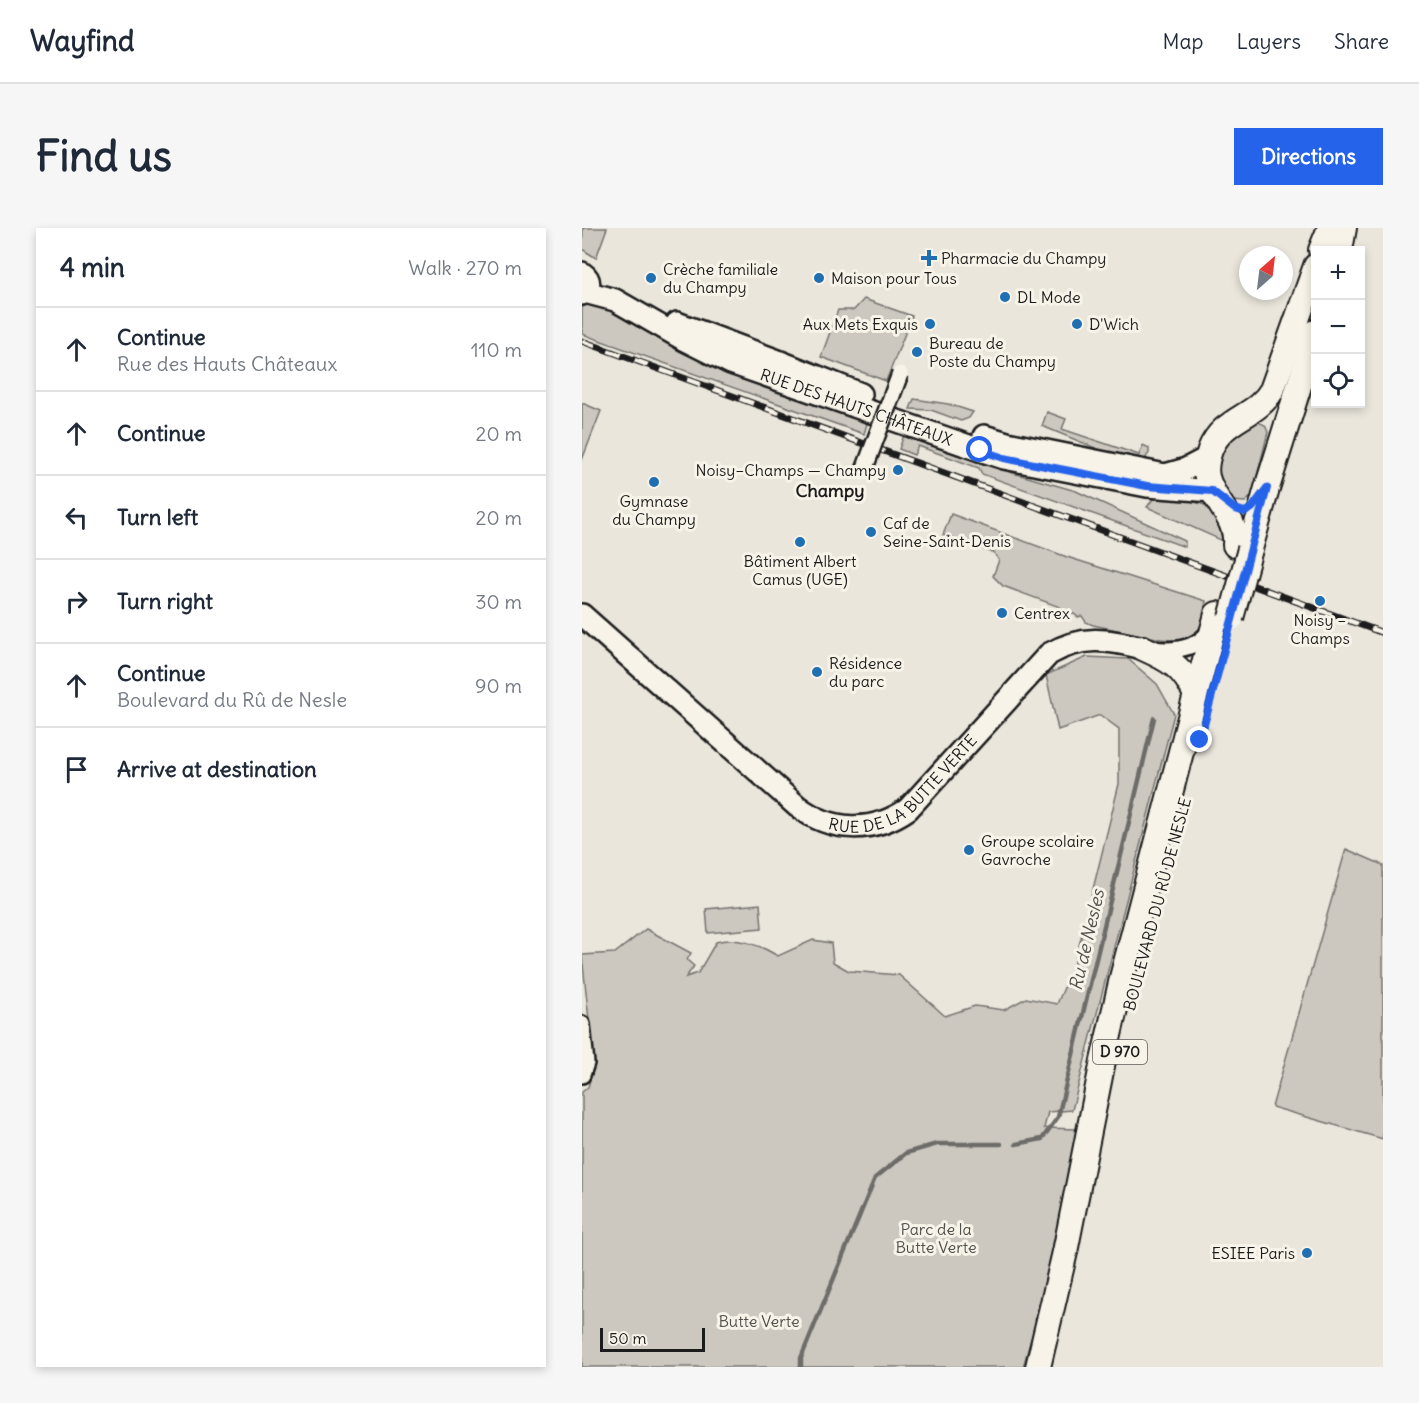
<!DOCTYPE html>
<html lang="en">
<head>
<meta charset="utf-8">
<style>
	:root { --surface:#fff; --page:#f6f6f7; --text:#1f2937; --muted:#747a83; --line:#e0e1e3; --accent:#2563eb }
	body { margin:0; font-family:Delius,sans-serif; background:var(--page); color:var(--text) }
	.controls { position:absolute; right:18px; top:18px; display:grid; overflow:hidden; border-radius:0px; box-shadow:0 3px 9px #0003 }
	.controls button { width:54px; height:54px; display:grid; place-items:center; padding:0; border:0; border-bottom:2px solid var(--line); background:var(--surface); color:var(--text); font:30px sans-serif }
	.compass { position:absolute; left:657px; top:18px; width:54px; height:54px; border-radius:50%; background:var(--surface); box-shadow:0 3px 9px #0003; rotate:28deg }
	.scale { position:absolute; left:18px; bottom:15px; width:105px; box-sizing:border-box; padding-left:6px; border:3px solid #1c1c1c; border-top:0; font-size:16px; line-height:21px; white-space:nowrap; color:#1c1c1c; -webkit-text-stroke:4px #f7f3e8; paint-order:stroke }
	.stop { position:absolute; width:18px; height:18px; margin:-14px; border:4px solid #2563eb; border-radius:50%; background:#fff }
	.stop.end { background:#2563eb; border-color:#fff; box-shadow:0 2px 6px #0008 }
	.list { margin:0; padding:0; list-style:none }
	h2 { display:flex; justify-content:space-between; align-items:center; height:78px; margin:0; padding:0 24px; font-size:26px }
	h2 small { font-size:20px; font-weight:400; color:var(--muted) }
	.list li { display:grid; grid-template-columns:39px 1fr auto; gap:18px; align-items:center; box-sizing:border-box; height:84px; padding:0 24px; border-top:2px solid var(--line) }
	.list b { display:block; font-size:22px; white-space:nowrap }
	.list p { margin:0; font-size:20px; white-space:nowrap; color:var(--muted) }
	.list em { font-size:20px; font-style:normal; color:var(--muted) }
	.icon { flex:none; width:33px; height:33px; fill:none; stroke:currentColor; stroke-width:2; stroke-linecap:round; stroke-linejoin:round }
	.map { position:relative; flex:none; width:801px; height:1139px; overflow:hidden; border-radius:0px }
	header { display:flex; align-items:center; gap:36px; box-sizing:border-box; height:84px; padding:0 30px; background:var(--surface); border-bottom:2px solid var(--line) }
	header strong { font-size:28px }
	nav { display:flex; gap:33px; margin-inline-start:auto; font-size:21px }
	.intro { display:flex; align-items:center; justify-content:space-between; box-sizing:border-box; height:144px; padding:0 36px }
	h1 { margin:0; font-size:42px }
	.button { padding:15px 27px; border-radius:0px; background:var(--accent); color:#fff; font-size:21px; font-weight:700 }
	main { display:flex; gap:36px; padding:0 36px }
	aside { flex:1; background:var(--surface); border-radius:0px; box-shadow:0 3px 9px #0003 }
	.map>svg:first-child { display:block }
</style>
</head>
<body>
<header>
<strong>Wayfind</strong>
<nav><a>Map</a><a>Layers</a><a>Share</a></nav>
</header>
<div class="intro"><h1>Find us</h1><a class="button">Directions</a></div>
<main>
<aside>
<h2>4 min<small>Walk · 270 m</small></h2>
<ul class="list">
<li><svg class="icon" aria-label="ahead" viewBox="0 0 24 24"><path d="M12 20V5M6 11l6-6 6 6"/></svg><div><b>Continue</b><p>Rue des Hauts Châteaux</p></div><em>110 m</em></li>
<li><svg class="icon" aria-label="ahead" viewBox="0 0 24 24"><path d="M12 20V5M6 11l6-6 6 6"/></svg><div><b>Continue</b></div><em>20 m</em></li>
<li><svg class="icon" aria-label="left" viewBox="0 0 24 24"><path d="M17 20v-9H6M10 6l-5 5 5 5"/></svg><div><b>Turn left</b></div><em>20 m</em></li>
<li><svg class="icon" aria-label="right" viewBox="0 0 24 24"><path d="M7 20v-9h11M14 6l5 5-5 5"/></svg><div><b>Turn right</b></div><em>30 m</em></li>
<li><svg class="icon" aria-label="ahead" viewBox="0 0 24 24"><path d="M12 20V5M6 11l6-6 6 6"/></svg><div><b>Continue</b><p>Boulevard du Rû de Nesle</p></div><em>90 m</em></li>
<li><svg class="icon" aria-label="arrive" viewBox="0 0 24 24"><path d="M6 21V4h12l-3 4 3 4H6"/></svg><div><b>Arrive at destination</b></div></li>
</ul>
</aside>
<div class="map">
<svg width="801" height="1139" viewBox="0 0 801 1139">
	<rect width="100%" height="100%" fill="#eae6dc"/>
	<filter id="ink" filterUnits="userSpaceOnUse"><feTurbulence type="fractalNoise" baseFrequency=".0167" numOctaves="2"/><feDisplacementMap in="SourceGraphic" scale="12" xChannelSelector="R" yChannelSelector="G"/><feConvolveMatrix kernelMatrix="1 2 1 2 8 2 1 2 1" color-interpolation-filters="sRGB"/></filter>
	<g filter="url(#ink)">
		<g fill="#ccc8c0" stroke="#74726e" stroke-width="1.5">
			<polygon points="1,0 25,0 14,30 0,21"/>
			<polygon points="282,71 330,88 304,153 239,129 256,82 272,82"/>
			<polygon points="9,73 287,189 282,206 0,106 0,80"/>
			<polygon points="332,171 366,176 391,184 387,190 379,193 349,182 328,181"/>
			<polygon points="0,175 19,183 0,232"/>
			<polygon points="465,184 484,191 480,201 557,227 561,217 567,220 567,225 561,234 518,227 516,221 460,198"/>
			<polygon points="674,193 683,197 686,204 670,268 663,274 650,273 632,248 639,217"/>
			<polygon points="322,207 400,236 494,263 603,313 603,319 400,246 397,240 336,218 332,227 317,221"/>
			<polygon points="571,271 605,272 623,277 635,294 641,313 565,279"/>
			<polygon points="369,286 485,329 624,373 620,395 616,402 609,409 599,413 579,411 511,397 504,394 500,388 496,389 492,386 482,387 478,379 421,358 411,348 417,332 412,325 361,307"/>
			<path d="M505 429 546 431 575 456 592 486 490 882 466 884 462 900 496 901 457 1083 441 1139H0V864L6 859 12 838 0 727 33 725 64 701 109 725 105 732 112 738 104 749 116 745 134 714C154 708 178 717 196 728L231 712 249 715 251 734 267 743 317 747 363 788 393 778 422 782 444 770 475 776 493 734 537 556V501L518 487 476 502 464 447Z"/>
			<polygon points="764,621 801,637 801,911 690,879"/>
			<polygon points="178,676 180,700 126,705 124,681"/>
		</g>
		<g fill="none" stroke-linecap="round" stroke-linejoin="round">
			<g stroke="#6d6c68" stroke-width="4.5">
				<polyline points="434,916 460,911 476,889 572,490"/>
				<polyline points="219,1139 219,1130 293,950 324,925 355,916 419,916"/>
			</g>
			<g stroke="#1c1c1c" stroke-width="20">
				<g id="street">
					<path d="M571 421C593 424 614 421 628 403"/>
					<polyline points="0,796 4,835 0,847"/>
				</g>
			</g>
			<g stroke="#1c1c1c" stroke-width="26">
				<g id="secondary">
					<path d="M0 45C9 51 9 60 0 66"/>
					<path id="s1" d="M3 64 33 72 101 111 149 135 398 222 422 230 565 258 630 263"/>
					<polyline points="95,95 196,133 279,166"/>
					<polyline points="402,208 425,215 583,247 604,241 625,230"/>
					<path id="s2" d="M0 387 215 578C249 604 290 606 326 581L467 426C501 407 524 411 561 420"/>
				</g>
			</g>
			<g stroke="#1c1c1c" stroke-width="28">
				<g id="primary">
					<polyline points="739,22 748,0"/>
					<polyline points="758,22 762,0"/>
					<path d="M653 317C656 290 631 274 625 249 623 240 625 231 628 222 641 189 674 190 690 162L734 38"/>
					<polyline points="668,321 685,260 734,104"/>
					<path d="M561 420C588 432 601 439 614 467"/>
					<polyline points="456,1139 483,1024 521,833 541,746 635,386"/>
				</g>
			</g>
			<use href="#street" stroke="#f7f3e8" stroke-width="15"/>
			<use href="#secondary" stroke="#f7f3e8" stroke-width="21"/>
			<use href="#primary" stroke="#f7f3e8" stroke-width="24"/>
			<g stroke="#1c1c1c" stroke-width="7">
				<polyline id="rail" points="0,113 801,405"/>
			</g>
			<use href="#rail" stroke="#f7f3e8" stroke-width="4.5" stroke-dasharray="14" stroke-linecap="butt"/>
			<g stroke="#1c1c1c" stroke-width="20" stroke-linecap="butt">
				<polyline id="street-bridge" points="281,245 318,146"/>
			</g>
			<g stroke="#1c1c1c" stroke-width="28" stroke-linecap="butt">
				<polyline id="primary-bridge" points="649,390 668,321"/>
			</g>
			<use href="#street-bridge" stroke="#f7f3e8" stroke-width="15"/>
			<use href="#primary-bridge" stroke="#f7f3e8" stroke-width="24"/>
		</g>
	</g>
	<g fill="none" stroke-linecap="round" stroke-linejoin="round" filter="url(#ink)">
		<polyline stroke="#2563eb" stroke-width="8" points="398,222 422,230 565,258 630,263 653,281 663,284 670,280 685,260 618,512"/>
	</g>
	<g fill="#1f6fb2" stroke="#f7f3e8" stroke-width="2">
		<path d="M344 21h6v6h6v6h-6v6h-6v-6h-6v-6h6z"/>
		<circle cx="69" cy="50" r="6"/>
		<circle cx="237" cy="50" r="6"/>
		<circle cx="423" cy="69" r="6"/>
		<circle cx="348" cy="96" r="6"/>
		<circle cx="495" cy="96" r="6"/>
		<circle cx="335" cy="124" r="6"/>
		<circle cx="316" cy="242" r="6"/>
		<circle cx="72" cy="254" r="6"/>
		<circle cx="289" cy="304" r="6"/>
		<circle cx="218" cy="314" r="6"/>
		<circle cx="738" cy="373" r="6"/>
		<circle cx="420" cy="385" r="6"/>
		<circle cx="235" cy="444" r="6"/>
		<circle cx="387" cy="622" r="6"/>
		<circle cx="725" cy="1025" r="6"/>
	</g>
	<g text-anchor="middle" stroke-width="6" stroke-linejoin="round" paint-order="stroke">
		<rect fill="#f7f3e8" stroke="#5e5c59" stroke-width="1.5" x="511" y="812" width="54" height="24" rx="4.5"/>
		<g font-size="15" font-weight="bold" fill="#1c1c1c">
			<text x="538" y="829">D 970</text>
		</g>
		<g font-size="16" fill="#1c1c1c" stroke="#f7f3e8" text-anchor="start">
			<text x="359" y="36">Pharmacie du Champy</text>
			<text x="81" y="47">Crèche familiale<tspan x="81" dy="18">du Champy</tspan></text>
			<text x="249" y="56">Maison pour Tous</text>
			<text x="435" y="75">DL Mode</text>
			<text x="336" y="102" text-anchor="end">Aux Mets Exquis</text>
			<text x="507" y="102">D'Wich</text>
			<text x="347" y="121">Bureau de<tspan x="347" dy="18">Poste du Champy</tspan></text>
			<text x="304" y="248" text-anchor="end">Noisy–Champs — Champy</text>
			<text x="72" y="279" text-anchor="middle">Gymnase<tspan x="72" dy="18">du Champy</tspan></text>
			<text x="301" y="301">Caf de<tspan x="301" dy="18">Seine-Saint-Denis</tspan></text>
			<text x="218" y="339" text-anchor="middle">Bâtiment Albert<tspan x="218" dy="18">Camus (UGE)</tspan></text>
			<text x="432" y="391">Centrex</text>
			<text x="738" y="398" text-anchor="middle">Noisy –<tspan x="738" dy="18">Champs</tspan></text>
			<text x="247" y="441">Résidence<tspan x="247" dy="18">du parc</tspan></text>
			<text x="399" y="619">Groupe scolaire<tspan x="399" dy="18">Gavroche</tspan></text>
			<text x="713" y="1031" text-anchor="end">ESIEE Paris</text>
		</g>
		<g font-size="16" fill="#1c1c1c" stroke="#f7f3e8">
			<text dy="6" stroke="none"><textPath href="#s1" startOffset="296">RUE DES HAUTS CHÂTEAUX</textPath></text>
			<text dy="6" stroke="none"><textPath href="#s2" startOffset="414">RUE DE LA BUTTE VERTE</textPath></text>
			<text transform="translate(575 676) rotate(-75)" y="6">BOULEVARD DU RÛ DE NESLE</text>
		</g>
		<g font-size="16" fill="#51504d" stroke="#f7f3e8">
			<text x="354" y="1007">Parc de la<tspan x="354" dy="18">Butte Verte</tspan></text>
			<text x="177" y="1099">Butte Verte</text>
		</g>
		<g font-size="18" font-weight="bold" fill="#1c1c1c" stroke="#f7f3e8">
			<text x="248" y="269">Champy</text>
		</g>
		<g font-size="18" font-style="italic" fill="#52514e" stroke="#f7f3e8">
			<text transform="translate(505 712) rotate(-77)" y="6">Ru de Nesles</text>
		</g>
	</g>
</svg>
<div class="controls">
<button>+</button>
<button>−</button>
<button><svg class="icon" aria-label="locate" viewBox="0 0 24 24"><circle cx="12" cy="12" r="6"/><path d="M12 2v4M12 18v4M2 12h4M18 12h4"/></svg></button>
</div>
<svg class="compass" viewBox="-18 -18 36 36"><path d="M0-13l5 13h-10z" fill="#e53935"/><path d="M0 13l5-13h-10z" fill="#747a83"/></svg>
<div class="scale">50 m</div>
<div class="stop" style="left:398px;top:222px"></div>
<div class="stop end" style="left:618px;top:512px"></div>
</div>
</main>
</body>
</html>
